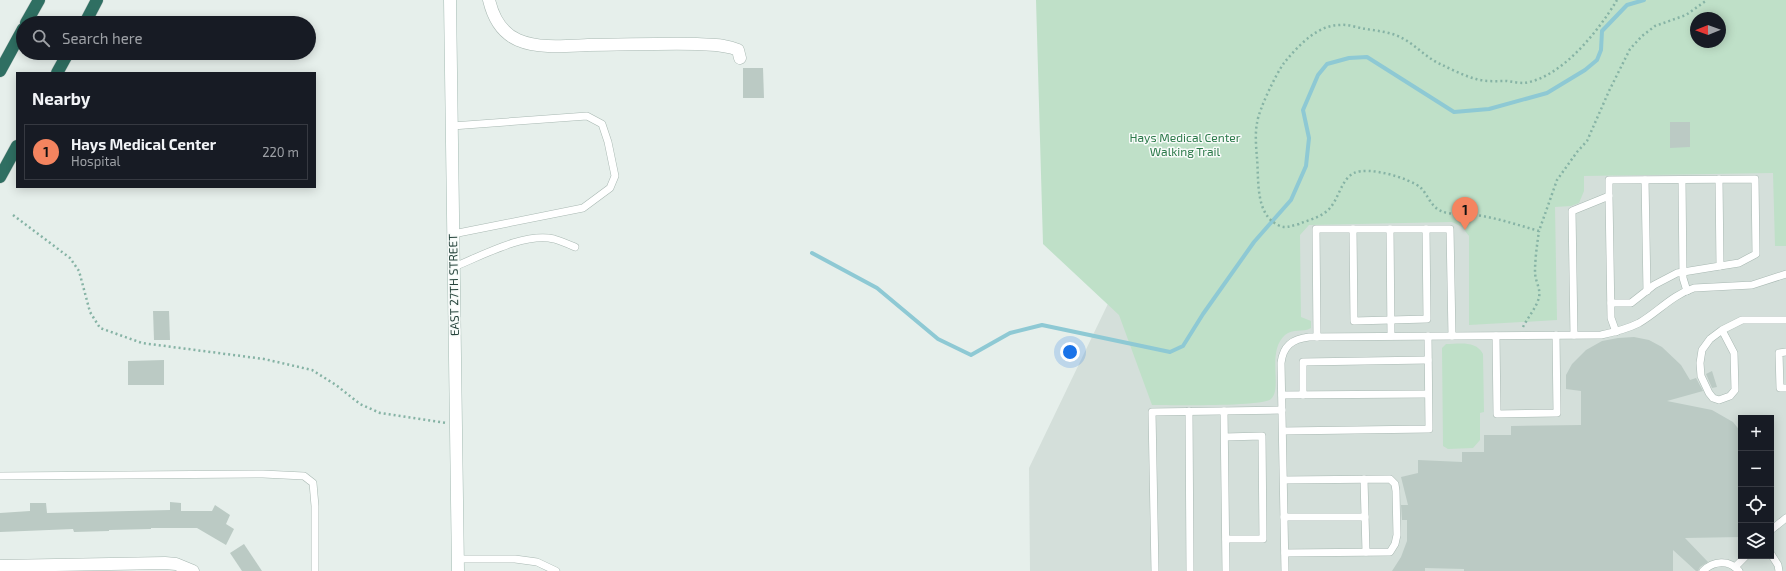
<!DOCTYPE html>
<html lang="en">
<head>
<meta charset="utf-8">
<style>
	:root { --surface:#171b24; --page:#20242c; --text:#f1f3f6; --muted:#9ea1a6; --line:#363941; --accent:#f4845f }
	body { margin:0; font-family:"Exo 2",sans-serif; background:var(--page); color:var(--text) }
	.controls { position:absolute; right:12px; bottom:12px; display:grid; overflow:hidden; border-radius:0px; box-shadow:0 2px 10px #0003 }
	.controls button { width:36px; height:36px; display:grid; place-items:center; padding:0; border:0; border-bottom:1px solid var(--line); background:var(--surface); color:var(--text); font:20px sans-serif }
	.compass { position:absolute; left:1690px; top:12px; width:36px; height:36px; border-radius:50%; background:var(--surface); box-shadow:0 2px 10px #0003; rotate:269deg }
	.you { position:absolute; left:1070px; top:352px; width:14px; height:14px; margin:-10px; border:3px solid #fff; border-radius:50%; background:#1a73e8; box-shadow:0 0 0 6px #1a73e833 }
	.badge { display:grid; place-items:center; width:26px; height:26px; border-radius:50%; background:var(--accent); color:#111; font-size:13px; font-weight:700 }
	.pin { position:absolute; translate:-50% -33px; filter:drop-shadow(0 1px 2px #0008) }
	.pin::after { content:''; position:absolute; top:21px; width:14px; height:12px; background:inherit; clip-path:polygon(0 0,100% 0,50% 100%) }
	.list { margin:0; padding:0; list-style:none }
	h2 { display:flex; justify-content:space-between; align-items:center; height:52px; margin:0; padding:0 16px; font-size:17px }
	h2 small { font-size:13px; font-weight:400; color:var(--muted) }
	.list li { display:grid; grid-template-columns:26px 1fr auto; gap:12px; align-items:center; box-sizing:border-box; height:56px; margin:0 8px 8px; padding:0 8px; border:1px solid var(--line); border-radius:0px }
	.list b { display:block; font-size:15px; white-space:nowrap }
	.list p { margin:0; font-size:13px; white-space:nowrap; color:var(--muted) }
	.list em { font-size:13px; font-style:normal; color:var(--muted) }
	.icon { flex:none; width:22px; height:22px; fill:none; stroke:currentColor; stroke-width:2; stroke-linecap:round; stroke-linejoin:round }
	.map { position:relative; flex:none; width:1786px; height:571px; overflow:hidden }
	.search { position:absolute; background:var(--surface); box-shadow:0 2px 10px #0003; left:16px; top:16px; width:300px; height:44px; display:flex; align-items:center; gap:10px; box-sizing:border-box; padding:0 14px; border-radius:22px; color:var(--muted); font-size:15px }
	.panel { position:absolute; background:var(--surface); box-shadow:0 2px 10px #0003; left:16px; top:72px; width:300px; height:116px; border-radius:0px }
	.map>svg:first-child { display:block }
</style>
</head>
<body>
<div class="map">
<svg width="1786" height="571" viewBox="0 0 1786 571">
	<rect width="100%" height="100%" fill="#e6efeb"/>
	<path fill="#d4dfda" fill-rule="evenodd" d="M1254 0H1786V571H1030L1029 468ZM1696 18H1720V42H1696ZM1741 418H1771V556H1741Z"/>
	<g fill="#bfe0c8" fill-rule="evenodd">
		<path d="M1036 0H1786V246H1775L1773 173 1584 176V191L1579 203 1571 206 1555 207 1557 320 1469 325V236L1462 227 1452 222 1309 225 1300 235 1301 317 1311 321V328C1303 333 1293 328 1285 335 1266 352 1283 388 1271 399 1263 407 1169 405 1152 405L1119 315 1043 244ZM1696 18H1720V42H1696Z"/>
		<path d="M1446 344C1459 344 1476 340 1483 354L1484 412 1480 413V440L1473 448 1448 449 1443 446 1442 348Z"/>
	</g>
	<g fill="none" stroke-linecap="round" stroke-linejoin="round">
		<polyline stroke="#8ec9d4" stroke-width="4" points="812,253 877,288 938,339 971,355 1010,333 1042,325 1170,352 1183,346 1203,314 1254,242 1291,200 1306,166 1309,138 1303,110 1318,75 1327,64 1349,58 1367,57 1454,112 1489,109 1547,93 1585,70 1597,60 1601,50 1602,31 1627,5 1644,0"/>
	</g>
	<g fill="#bbcac4">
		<polygon points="743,68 763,68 764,98 743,98"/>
		<polygon points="1670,122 1690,122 1690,147 1670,148"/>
		<polygon points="153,311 169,311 170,340 154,340"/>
		<polygon points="1634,337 1649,340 1662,347 1681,365 1690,380 1696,378 1703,391 1667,401 1712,410 1733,422 1741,432 1741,537 1685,538 1708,562 1700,567 1698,571 1696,571 1673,550 1673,571 1464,571 1464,569 1425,568 1425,571 1392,571 1401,557 1407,541 1407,520 1402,520 1401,505 1408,505 1401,477 1418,473 1418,460 1462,462 1462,452 1484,452 1484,435 1511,435 1511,426 1581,425 1581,391 1566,389 1566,375 1572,364 1586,350 1602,341 1618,338"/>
		<polygon points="164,360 164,385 128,385 128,361"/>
		<polygon points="1712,371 1717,387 1712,388 1706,374"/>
		<polygon points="170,502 181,503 181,511 212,511 215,505 230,515 226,524 234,529 226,545 197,528 151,528 151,529 109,530 109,531 74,532 73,529 0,532 0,513 30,511 30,503 46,503 47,513 170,510"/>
		<polygon points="244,544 262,571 242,571 230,553"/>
	</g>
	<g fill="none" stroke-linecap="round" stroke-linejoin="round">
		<g stroke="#a8b8b2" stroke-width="8">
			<g id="service">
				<polyline points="452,126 587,116 602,124 608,142 615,176 610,188 583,208 453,234"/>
				<polyline points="1645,180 1647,291"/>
				<polyline points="1682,180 1683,278 1687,291"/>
				<polyline points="1609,196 1611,318 1616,332"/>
				<polyline points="1353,229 1354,321 1427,319 1426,229"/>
				<polyline points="1390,229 1391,336"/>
				<path d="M454 267C481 256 525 232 554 239 561 241 568 244 575 247"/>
				<polyline points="1611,303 1631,303 1654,285 1677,273 1720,266 1719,179"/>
				<polyline points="1722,330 1734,353 1735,390 1730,396 1719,400 1713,398 1709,393 1701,376 1700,363 1702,350 1710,339 1722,330 1742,320 1786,320"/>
				<polyline points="1574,335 1572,211 1609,196 1609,180 1755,179 1756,254 1739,263 1720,266"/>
				<polyline points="1496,336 1497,414 1557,413 1556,335"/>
				<polyline points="1317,337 1316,229 1450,229 1452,336"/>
				<polyline points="1786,352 1779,353 1780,388 1786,388"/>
				<polyline points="1282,395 1428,394"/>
				<polyline points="1303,395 1303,362 1428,360"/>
				<polyline points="1189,411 1190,571"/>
				<polyline points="1224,411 1226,571"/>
				<polyline points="1283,431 1429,429 1428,336"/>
				<polyline points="1225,437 1262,436 1263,539 1226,539"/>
				<polyline points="0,476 263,474 304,476 313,483 315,506 315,571"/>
				<polyline points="1364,479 1366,552"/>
				<polyline points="1284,480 1390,479 1395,484 1396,491 1397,535 1395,544 1390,552 1285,553"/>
				<polyline points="1284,517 1365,517"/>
				<polyline points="1771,530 1786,518"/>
				<polyline points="1771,554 1778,565 1779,571"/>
				<polyline points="458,559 515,559 537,562 556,571"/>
				<polyline points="1735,567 1746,556"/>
				<polyline points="1155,571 1152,412 1282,410"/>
				<path d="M1285 571 1281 363C1283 346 1292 339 1309 337L1601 335C1615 332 1627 329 1639 323 1658 312 1672 295 1694 288L1752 285 1786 274"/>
				<path d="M1703 571C1713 561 1729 559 1739 571"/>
			</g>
		</g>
		<g stroke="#a8b8b2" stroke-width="13">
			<g id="minor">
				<path d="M489 0C493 17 502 33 518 40 539 49 566 46 588 45 624 45 660 43 697 44 711 45 725 44 738 50L740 58"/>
				<polyline points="0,566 165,563 176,564 193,571"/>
			</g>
		</g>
		<g stroke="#a4bbb3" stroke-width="13">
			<polyline id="secondary" points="450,0 458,571"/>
		</g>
		<g stroke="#c2cac8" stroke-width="13">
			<g id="motorway">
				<polyline points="26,23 39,0"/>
				<polyline points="85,23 97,0"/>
				<polyline points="0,71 23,29"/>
				<polyline points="57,73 68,53"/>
				<polyline points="0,177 17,146"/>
			</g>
		</g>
		<g stroke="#86b3a5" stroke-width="2.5" stroke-dasharray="2 3" stroke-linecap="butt">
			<path d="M1617 0C1599 30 1562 78 1524 83 1519 83 1513 82 1507 81 1497 81 1486 82 1476 79 1464 76 1451 69 1440 64 1425 57 1415 44 1400 37 1390 32 1378 31 1366 29 1358 28 1349 24 1340 25 1317 25 1298 46 1284 63 1276 74 1259 109 1257 123 1255 133 1256 147 1257 158 1259 180 1255 214 1278 225 1285 229 1291 226 1299 224 1308 220 1319 218 1327 211 1339 201 1340 180 1354 173 1368 166 1410 178 1421 188 1428 195 1431 207 1441 211 1449 215 1466 214 1476 215 1497 218 1518 225 1539 231L1557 180 1577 152 1587 141 1609 91 1630 49 1642 36 1655 26 1686 15 1707 0"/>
			<polyline points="13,215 70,258 79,271 90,312 100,328 142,343 264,359 312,370 336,385 360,404 380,413 446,423"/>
			<path d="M1523 327C1528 317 1537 307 1539 297 1541 289 1535 281 1535 272 1535 259 1537 245 1539 231"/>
		</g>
		<use href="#service" stroke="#fff" stroke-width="7"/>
		<use href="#minor" stroke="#fff" stroke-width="12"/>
		<use href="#secondary" stroke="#fff" stroke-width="12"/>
		<use href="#motorway" stroke="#2f6f62" stroke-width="12"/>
	</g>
	<g text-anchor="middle" stroke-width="3" stroke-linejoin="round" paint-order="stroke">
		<g font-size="12" fill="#2d7a4b" stroke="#f7fbf9">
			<text x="1185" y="142">Hays Medical Center<tspan x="1185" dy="14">Walking Trail</tspan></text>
		</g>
		<g font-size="12" fill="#24423a" stroke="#f7fbf9">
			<text transform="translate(454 285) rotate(-91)" y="4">EAST 27TH STREET</text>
		</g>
	</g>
</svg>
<div class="controls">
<button>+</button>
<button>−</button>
<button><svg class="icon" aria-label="locate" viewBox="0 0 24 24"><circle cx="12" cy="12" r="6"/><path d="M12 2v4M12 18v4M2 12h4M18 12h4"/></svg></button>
<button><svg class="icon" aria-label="layers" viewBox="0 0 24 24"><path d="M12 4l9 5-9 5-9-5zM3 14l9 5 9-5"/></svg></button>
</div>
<svg class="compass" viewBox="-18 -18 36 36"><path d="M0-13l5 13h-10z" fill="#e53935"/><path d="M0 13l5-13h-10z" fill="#9ea1a6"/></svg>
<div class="you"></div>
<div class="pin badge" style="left:1465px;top:230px">1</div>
<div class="search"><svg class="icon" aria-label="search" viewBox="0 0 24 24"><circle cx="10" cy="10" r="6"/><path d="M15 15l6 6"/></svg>Search here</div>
<section class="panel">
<h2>Nearby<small></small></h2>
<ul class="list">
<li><span class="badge">1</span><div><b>Hays Medical Center</b><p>Hospital</p></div><em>220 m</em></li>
</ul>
</section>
</div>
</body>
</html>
